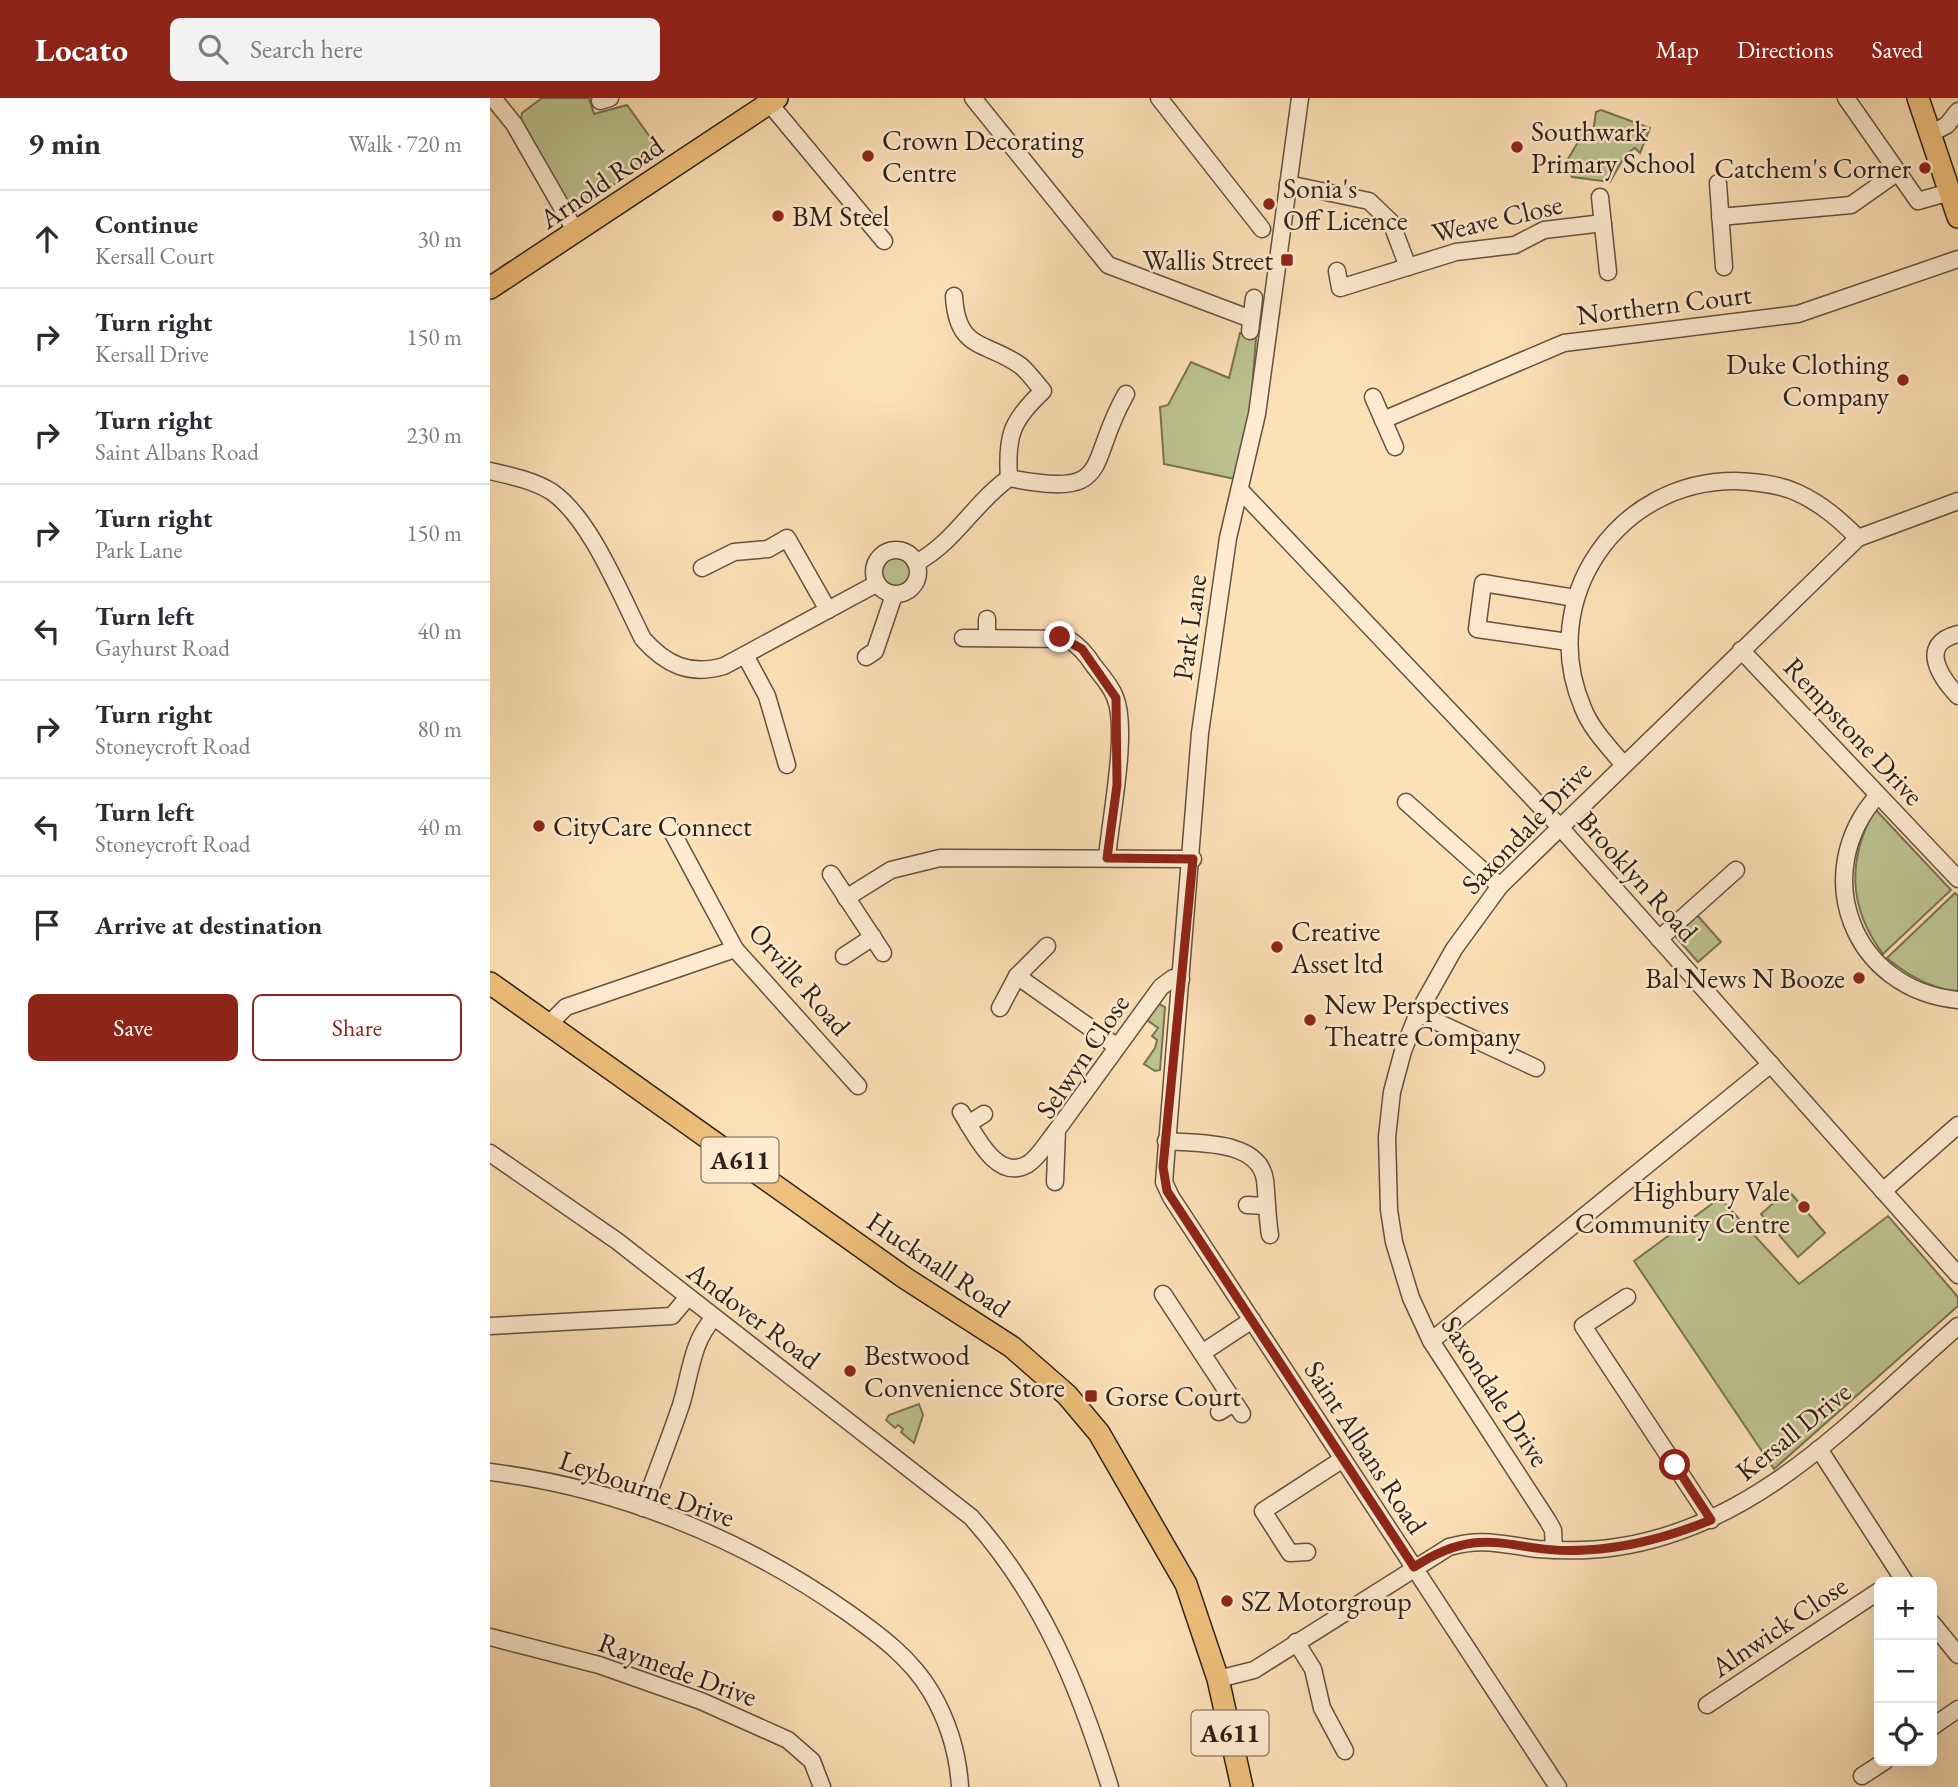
<!DOCTYPE html>
<html lang="en">
<head>
<meta charset="utf-8">
<style>
	:root { --surface:#fff; --page:#f2f2f3; --text:#2b2b33; --muted:#7c7c81; --line:#e1e1e2; --accent:#8f2418 }
	body { margin:0; font-family:"EB Garamond",serif; background:var(--page); color:var(--text) }
	.controls { position:absolute; right:21px; bottom:21px; display:grid; overflow:hidden; border-radius:10px; box-shadow:0 7px 28px #0002 }
	.controls button { width:63px; height:63px; display:grid; place-items:center; padding:0; border:0; border-bottom:2px solid var(--line); background:var(--surface); color:var(--text); font:35px sans-serif }
	.stop { position:absolute; width:21px; height:21px; margin:-16px; border:5px solid #8f2418; border-radius:50%; background:#fff }
	.stop.end { background:#8f2418; border-color:#fff; box-shadow:0 2px 7px #0008 }
	.list { margin:0; padding:0; list-style:none }
	h2 { display:flex; justify-content:space-between; align-items:center; height:91px; margin:0; padding:0 28px; font-size:30px }
	h2 small { font-size:23px; font-weight:400; color:var(--muted) }
	.list li { display:grid; grid-template-columns:46px 1fr auto; gap:21px; align-items:center; box-sizing:border-box; height:98px; padding:0 28px; border-top:2px solid var(--line) }
	.list b { display:block; font-size:26px; white-space:nowrap }
	.list p { margin:0; font-size:23px; white-space:nowrap; color:var(--muted) }
	.list em { font-size:23px; font-style:normal; color:var(--muted) }
	.actions { display:flex; gap:14px; padding:21px 28px }
	.actions a { flex:1; padding:16px 0; border:2px solid var(--accent); border-radius:10px; text-align:center; font-size:24px; color:var(--accent) }
	.actions .main { background:var(--accent); color:#fff }
	.icon { flex:none; width:38px; height:38px; fill:none; stroke:currentColor; stroke-width:2; stroke-linecap:round; stroke-linejoin:round }
	.map { position:relative; flex:none; width:1468px; height:1689px; overflow:hidden }
	header { display:flex; align-items:center; gap:42px; box-sizing:border-box; height:98px; padding:0 35px; background:var(--accent); color:#fff }
	header strong { font-size:33px }
	nav { display:flex; gap:38px; margin-inline-start:auto; font-size:24px }
	.search { width:490px; height:63px; background:var(--page); display:flex; align-items:center; gap:18px; box-sizing:border-box; padding:0 24px; border-radius:10px; color:var(--muted); font-size:26px }
	main { display:flex }
	aside { flex:1; background:var(--surface) }
	.map>svg:first-child { display:block }
</style>
</head>
<body>
<header>
<strong>Locato</strong>
<div class="search"><svg class="icon" aria-label="search" viewBox="0 0 24 24"><circle cx="10" cy="10" r="6"/><path d="M15 15l6 6"/></svg>Search here</div>
<nav><a>Map</a><a>Directions</a><a>Saved</a></nav>
</header>
<main>
<aside>
<h2>9 min<small>Walk · 720 m</small></h2>
<ul class="list">
<li><svg class="icon" aria-label="ahead" viewBox="0 0 24 24"><path d="M12 20V5M6 11l6-6 6 6"/></svg><div><b>Continue</b><p>Kersall Court</p></div><em>30 m</em></li>
<li><svg class="icon" aria-label="right" viewBox="0 0 24 24"><path d="M7 20v-9h11M14 6l5 5-5 5"/></svg><div><b>Turn right</b><p>Kersall Drive</p></div><em>150 m</em></li>
<li><svg class="icon" aria-label="right" viewBox="0 0 24 24"><path d="M7 20v-9h11M14 6l5 5-5 5"/></svg><div><b>Turn right</b><p>Saint Albans Road</p></div><em>230 m</em></li>
<li><svg class="icon" aria-label="right" viewBox="0 0 24 24"><path d="M7 20v-9h11M14 6l5 5-5 5"/></svg><div><b>Turn right</b><p>Park Lane</p></div><em>150 m</em></li>
<li><svg class="icon" aria-label="left" viewBox="0 0 24 24"><path d="M17 20v-9H6M10 6l-5 5 5 5"/></svg><div><b>Turn left</b><p>Gayhurst Road</p></div><em>40 m</em></li>
<li><svg class="icon" aria-label="right" viewBox="0 0 24 24"><path d="M7 20v-9h11M14 6l5 5-5 5"/></svg><div><b>Turn right</b><p>Stoneycroft Road</p></div><em>80 m</em></li>
<li><svg class="icon" aria-label="left" viewBox="0 0 24 24"><path d="M17 20v-9H6M10 6l-5 5 5 5"/></svg><div><b>Turn left</b><p>Stoneycroft Road</p></div><em>40 m</em></li>
<li><svg class="icon" aria-label="arrive" viewBox="0 0 24 24"><path d="M6 21V4h12l-3 4 3 4H6"/></svg><div><b>Arrive at destination</b></div></li>
</ul>
<div class="actions"><a class="main">Save</a><a>Share</a></div>
</aside>
<div class="map">
<svg width="1468" height="1689" viewBox="0 0 1468 1689">
	<rect width="100%" height="100%" fill="#fee0b6"/>
	<filter id="stains"><feTurbulence type="fractalNoise" baseFrequency=".00286" numOctaves="4"/><feColorMatrix values="0 0 0 0 .2 0 0 0 0 .09 0 0 0 0 .02 0 0 0 .5 -.17"/></filter>
	<radialGradient id="worn" r=".72"><stop offset=".6" stop-color="#630" stop-opacity="0"/><stop offset="1" stop-color="#630" stop-opacity=".3"/></radialGradient>
	<g fill="#bdc390" stroke="#767254" stroke-width="2">
		<polygon points="52,0 99,0 104,16 137,7 172,56 82,113 31,21 32,15"/>
		<polygon points="1111,12 1160,30 1150,55 1145,50 1136,56 1120,84 1082,79 1075,66 1094,34 1098,38 1103,34 1106,14"/>
		<polygon points="750,235 766,240 760,316 745,381 674,366 670,309 678,307 701,264 739,280"/>
		<circle cx="406" cy="475" r="15"/>
		<path d="M1385 711 1461 792 1393 856C1358 809 1357 762 1385 711Z"/>
		<path d="M1465 795 1468 798V893C1440 891 1417 877 1397 860Z"/>
		<polygon points="1207,817 1231,844 1208,864 1185,838"/>
		<polygon points="669,906 675,909 670,972 665,973 654,966 665,950 667,942 662,938 668,930 657,922"/>
		<polygon points="1298,1092 1335,1135 1308,1159 1271,1116"/>
		<polygon points="1230,1100 1309,1186 1398,1118 1468,1199 1468,1208 1284,1371 1144,1163"/>
		<polygon points="429,1306 433,1317 424,1345 411,1334 413,1331 408,1327 405,1330 396,1322 399,1317"/>
	</g>
	<g fill="none" stroke-linecap="round" stroke-linejoin="round">
		<g stroke="#625240" stroke-width="19">
			<g id="minor">
				<polyline points="3,0 24,26 86,134"/>
				<polyline points="483,0 618,167 761,221"/>
				<polyline points="669,0 772,131"/>
				<polyline points="810,0 767,316 738,440 710,635 674,1084 681,1099 1068,1689"/>
				<polyline points="1356,0 1428,103 1460,94"/>
				<polyline points="110,3 120,0"/>
				<polyline points="279,5 394,143"/>
				<polyline points="1440,36 1457,27 1468,13"/>
				<polyline points="1228,85 1234,169"/>
				<polyline points="798,86 879,103 901,124 918,169"/>
				<polyline points="1110,99 1118,174"/>
				<polyline points="1230,119 1361,107 1408,74"/>
				<polyline points="847,173 850,190 966,154 1025,147 1054,132 1113,125"/>
				<path d="M464 198C467 254 497 243 531 268 539 275 546 285 553 293 522 322 516 337 519 380"/>
				<polyline points="760,233 764,200"/>
				<polyline points="883,299 905,349"/>
				<polyline points="893,322 1074,245 1308,216 1468,161"/>
				<path d="M0 373C21 378 43 382 62 394 101 421 131 498 153 541 176 567 200 578 234 568L386 486"/>
				<polyline points="751,393 1069,728 1468,1177"/>
				<circle cx="406" cy="474" r="22"/>
				<path d="M426 465C465 444 484 405 519 380 626 401 595 367 636 296"/>
				<polyline points="212,470 244,454 278,451 297,440 338,512"/>
				<polyline points="497,521 497,540"/>
				<path d="M1468 536C1428 546 1450 579 1468 598"/>
				<path d="M473 540 578 541C590 548 597 557 604 568 612 578 621 588 625 599 639 632 620 722 617 760"/>
				<polyline points="1078,544 987,531 993,485 1085,500"/>
				<polyline points="1251,552 1468,781"/>
				<polyline points="255,557 277,598 297,667"/>
				<polyline points="376,559 385,553 404,497"/>
				<path d="M1133 666C1119 649 1101 631 1093 610 1046 501 1128 382 1246 383 1267 384 1289 386 1308 395 1332 406 1350 422 1368 440"/>
				<path d="M1388 697C1318 775 1362 892 1468 902"/>
				<polyline points="916,704 1010,788"/>
				<polyline points="180,730 245,851 368,988"/>
				<polyline points="341,776 393,855"/>
				<polyline points="356,800 401,772 450,760 703,761"/>
				<polyline points="1169,841 1246,772"/>
				<polyline points="354,858 383,839"/>
				<polyline points="527,878 626,948"/>
				<polyline points="510,910 527,878 557,848"/>
				<polyline points="928,915 1046,970"/>
				<polyline points="59,926 76,909 245,851"/>
				<path d="M471 1014C484 1034 506 1085 538 1066 549 1059 558 1043 567 1032"/>
				<polyline points="478,1026 494,1016"/>
				<path d="M676 1043C706 1046 769 1041 775 1082 777 1100 777 1119 780 1137"/>
				<path d="M0 1055 127 1143 481 1419C552 1498 589 1589 620 1689"/>
				<polyline points="565,1084 567,1032 671,889 683,880 691,881"/>
				<polyline points="1393,1093 1468,1027"/>
				<polyline points="757,1107 775,1108"/>
				<polyline points="673,1196 752,1316"/>
				<polyline points="1137,1199 1093,1228 1221,1422"/>
				<polyline points="0,1228 182,1218 197,1200"/>
				<polyline points="941,1243 1281,966"/>
				<polyline points="712,1255 762,1222"/>
				<polyline points="729,1314 744,1305"/>
				<polyline points="1329,1351 1415,1484"/>
				<path d="M0 1374C128 1390 252 1440 357 1514 388 1536 421 1560 441 1594 458 1623 468 1655 470 1689"/>
				<path d="M153 1410C166 1376 179 1342 191 1307 200 1278 202 1242 224 1220"/>
				<polyline points="1064,1452 1063,1432 1058,1423 941,1243 921,1200 904,1144 899,1112 897,1039 902,994 913,953 928,915 964,851 1010,788 1368,440 1468,403"/>
				<polyline points="817,1454 800,1455 773,1413 853,1361"/>
				<polyline points="1442,1525 1468,1557"/>
				<polyline points="0,1539 109,1567 211,1603 298,1642 322,1663 332,1689"/>
				<polyline points="806,1544 823,1571 832,1610 855,1653"/>
				<path d="M728 1581 764 1572 959 1449C994 1439 1013 1447 1048 1451 1074 1453 1101 1453 1127 1449 1269 1428 1365 1318 1468 1228"/>
				<polyline points="1217,1607 1389,1493"/>
				<polyline points="1442,1629 1468,1611"/>
				<polyline points="1372,1678 1395,1663"/>
			</g>
		</g>
		<g stroke="#2e2218" stroke-width="24">
			<g id="major">
				<polyline points="1428,0 1468,119"/>
				<polyline points="0,190 287,0"/>
				<polyline points="0,885 415,1180 522,1249 577,1297 609,1335 696,1486 728,1581 752,1689"/>
			</g>
		</g>
		<use href="#minor" stroke="#feebd0" stroke-width="16"/>
		<use href="#major" stroke="#efc07b" stroke-width="21"/>
	</g>
	<g fill="none" stroke-linecap="round" stroke-linejoin="round">
		<path stroke="#8f2418" stroke-width="9" d="M570 539 592 551 626 600 627 687 617 760 703 761 673 1069 677 1093 924 1469C996 1422 1021 1457 1095 1452 1139 1450 1181 1438 1221 1422L1185 1367"/>
	</g>
	<g fill="#8f2418" stroke="#feebd0" stroke-width="2.5">
		<circle cx="1027" cy="49" r="7"/>
		<circle cx="378" cy="58" r="7"/>
		<circle cx="1435" cy="70" r="7"/>
		<circle cx="779" cy="106" r="7"/>
		<circle cx="288" cy="118" r="7"/>
		<rect x="790" y="155" width="14" height="14" rx="3.5"/>
		<circle cx="1413" cy="282" r="7"/>
		<circle cx="49" cy="728" r="7"/>
		<circle cx="787" cy="849" r="7"/>
		<circle cx="1369" cy="880" r="7"/>
		<circle cx="820" cy="922" r="7"/>
		<circle cx="1314" cy="1109" r="7"/>
		<circle cx="360" cy="1273" r="7"/>
		<rect x="594" y="1291" width="14" height="14" rx="3.5"/>
		<circle cx="737" cy="1503" r="7"/>
	</g>
	<g text-anchor="middle" stroke-width="5" stroke-linejoin="round" paint-order="stroke">
		<g fill="#feebd0" stroke="#6c5e4f" stroke-width="2">
			<rect x="211.5" y="1039.5" width="77" height="45" rx="5"/>
			<rect x="701.5" y="1612.5" width="77" height="45" rx="5"/>
		</g>
		<g font-size="26" font-weight="bold" fill="#2e2218">
			<text x="250" y="1071">A611</text>
			<text x="740" y="1644">A611</text>
		</g>
		<g font-size="28" fill="#2e2218" stroke="#feebd0" text-anchor="start">
			<text x="1041" y="43">Southwark<tspan x="1041" dy="32">Primary School</tspan></text>
			<text x="392" y="52">Crown Decorating<tspan x="392" dy="32">Centre</tspan></text>
			<text x="1421" y="80" text-anchor="end">Catchem's Corner</text>
			<text x="793" y="100">Sonia's<tspan x="793" dy="32">Off Licence</tspan></text>
			<text x="302" y="128">BM Steel</text>
			<text x="783" y="172" text-anchor="end">Wallis Street</text>
			<text x="1399" y="276" text-anchor="end">Duke Clothing<tspan x="1399" dy="32">Company</tspan></text>
			<text x="63" y="738">CityCare Connect</text>
			<text x="801" y="843">Creative<tspan x="801" dy="32">Asset ltd</tspan></text>
			<text x="1355" y="890" text-anchor="end">Bal News N Booze</text>
			<text x="834" y="916">New Perspectives<tspan x="834" dy="32">Theatre Company</tspan></text>
			<text x="1300" y="1103" text-anchor="end">Highbury Vale<tspan x="1300" dy="32">Community Centre</tspan></text>
			<text x="374" y="1267">Bestwood<tspan x="374" dy="32">Convenience Store</tspan></text>
			<text x="615" y="1308">Gorse Court</text>
			<text x="751" y="1513">SZ Motorgroup</text>
		</g>
		<g font-size="28" fill="#2e2218" stroke="#feebd0">
			<text transform="translate(111 84) rotate(-34)" y="10">Arnold Road</text>
			<text transform="translate(1007 120) rotate(-13)" y="10">Weave Close</text>
			<text transform="translate(1174 206) rotate(-7)" y="10">Northern Court</text>
			<text transform="translate(699 529) rotate(-82)" y="10">Park Lane</text>
			<text transform="translate(1364 633) rotate(47)" y="10">Rempstone Drive</text>
			<text transform="translate(1036 729) rotate(-46)" y="10">Saxondale Drive</text>
			<text transform="translate(1148 778) rotate(48)" y="10">Brooklyn Road</text>
			<text transform="translate(310 881) rotate(49)" y="10">Orville Road</text>
			<text transform="translate(592 958) rotate(-56)" y="10">Selwyn Close</text>
			<text transform="translate(449 1166) rotate(34)" y="10">Hucknall Road</text>
			<text transform="translate(264 1217) rotate(37)" y="10">Andover Road</text>
			<text transform="translate(1006 1293) rotate(57)" y="10">Saxondale Drive</text>
			<text transform="translate(1303 1333) rotate(-39)" y="10">Kersall Drive</text>
			<text transform="translate(876 1349) rotate(57)" y="10">Saint Albans Road</text>
			<text transform="translate(157 1390) rotate(19)" y="10">Leybourne Drive</text>
			<text transform="translate(1289 1528) rotate(-34)" y="10">Alnwick Close</text>
			<text transform="translate(188 1571) rotate(20)" y="10">Raymede Drive</text>
		</g>
	</g>
	<rect width="100%" height="100%" filter="url(#stains)"/>
	<rect width="100%" height="100%" fill="url(#worn)"/>
</svg>
<div class="controls">
<button>+</button>
<button>−</button>
<button><svg class="icon" aria-label="locate" viewBox="0 0 24 24"><circle cx="12" cy="12" r="6"/><path d="M12 2v4M12 18v4M2 12h4M18 12h4"/></svg></button>
</div>
<div class="stop" style="left:1185px;top:1367px"></div>
<div class="stop end" style="left:570px;top:539px"></div>
</div>
</main>
</body>
</html>
